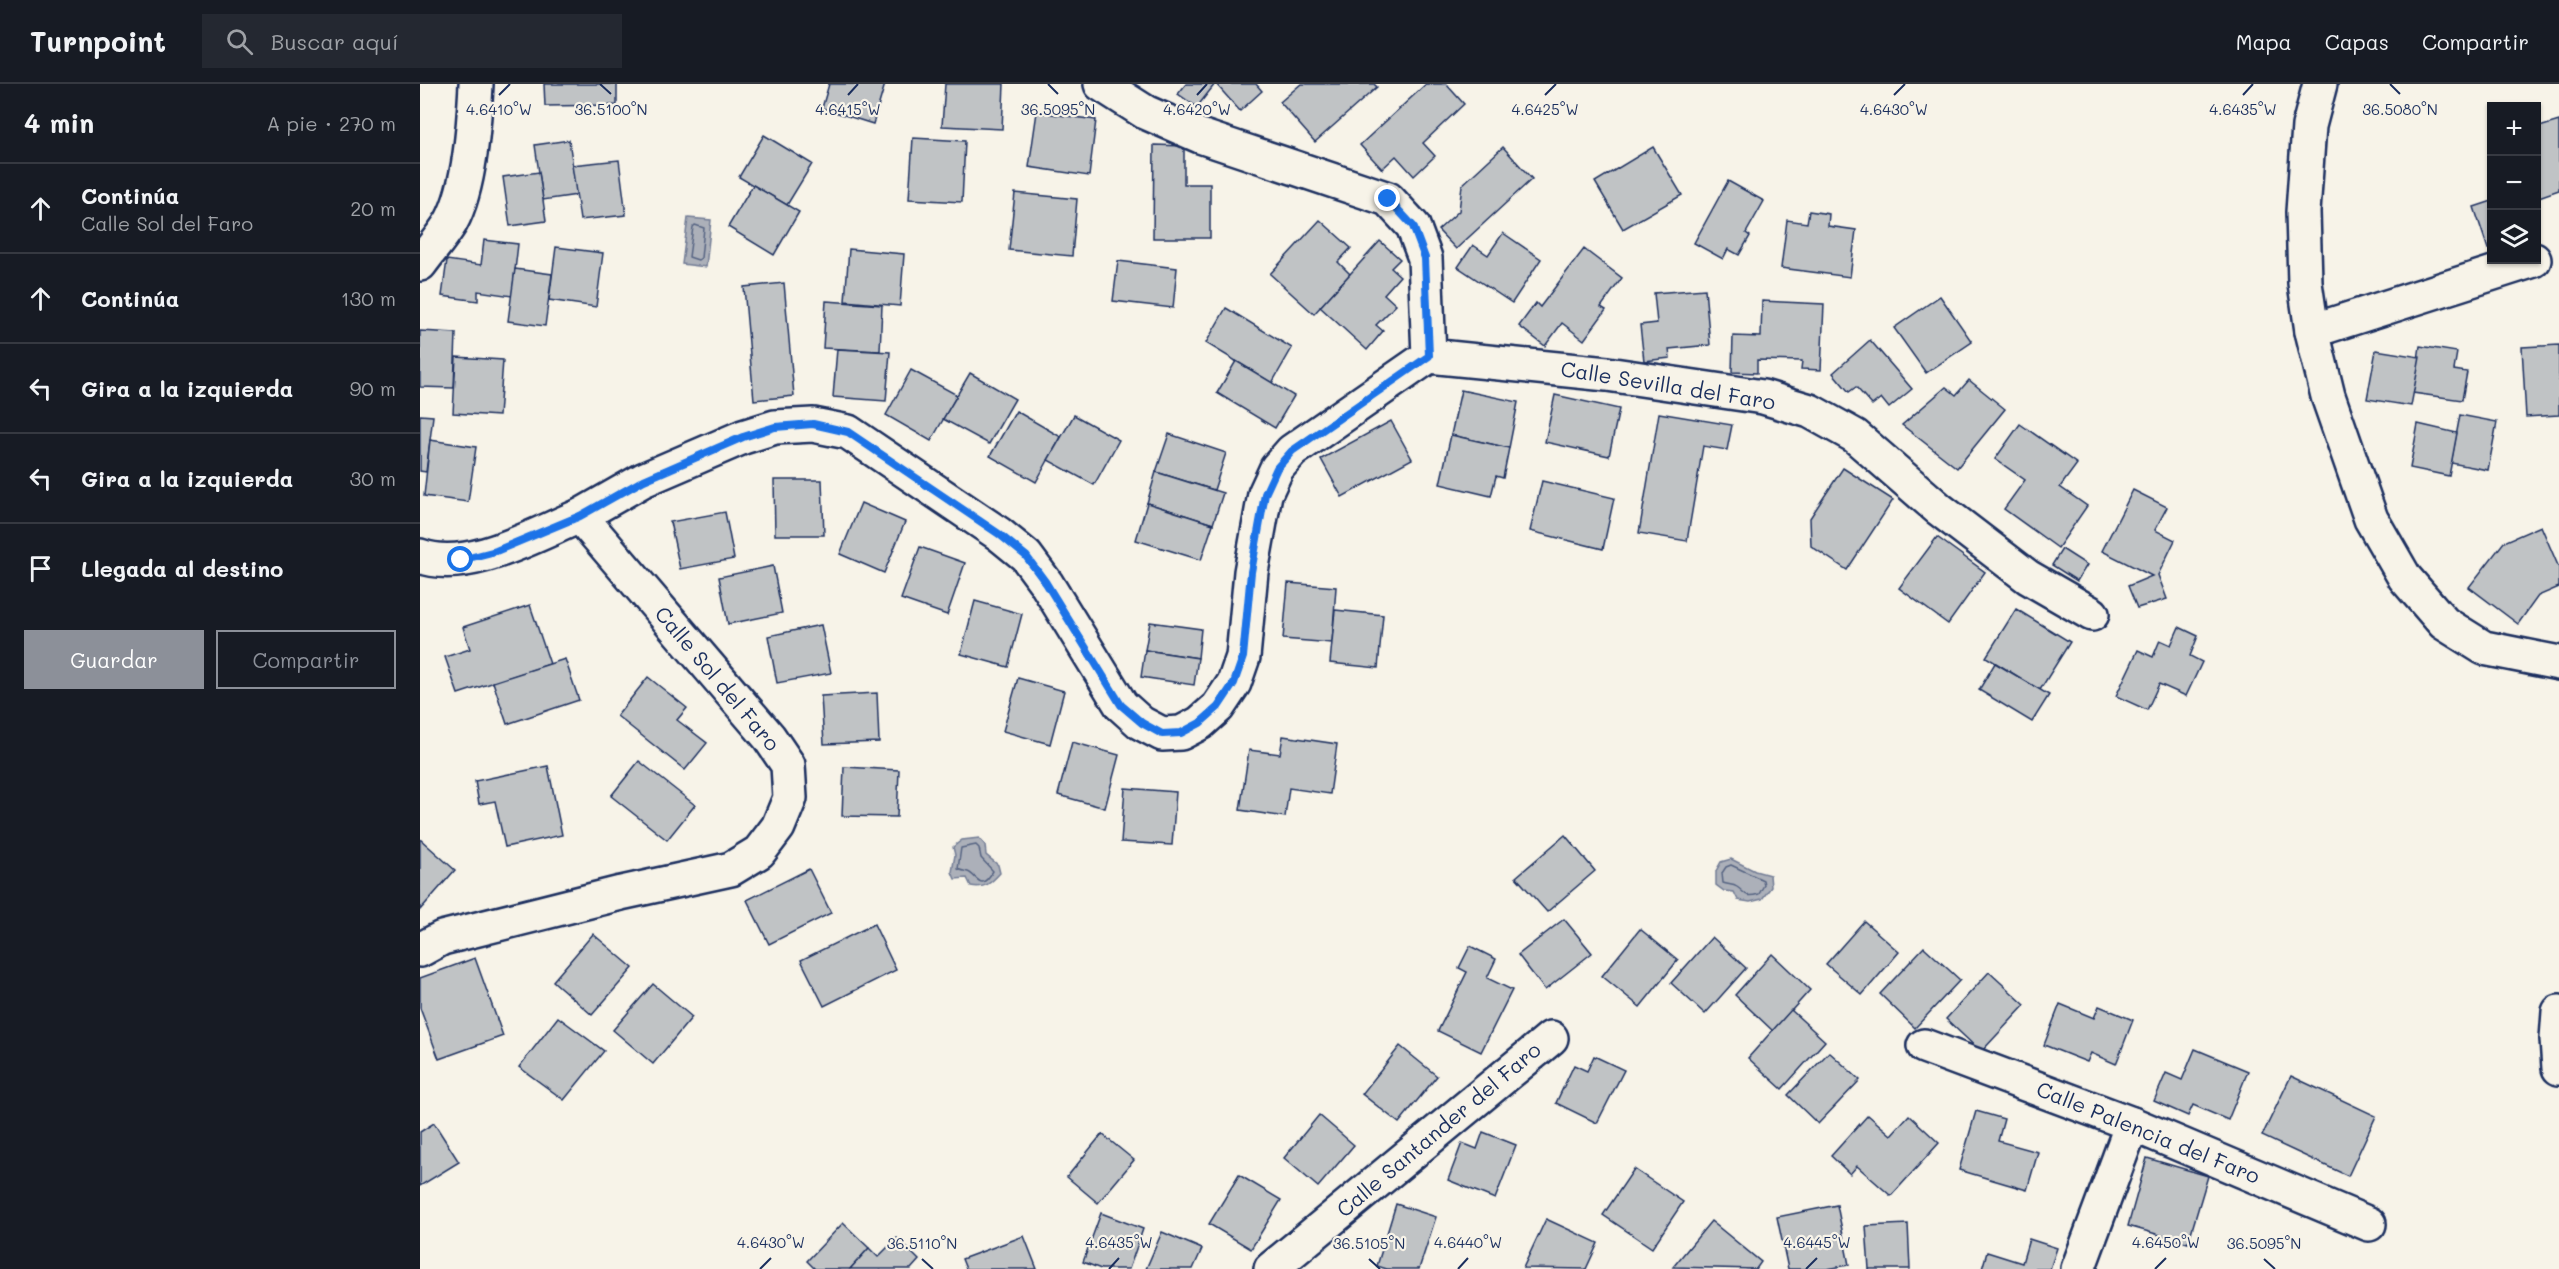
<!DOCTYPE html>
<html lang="es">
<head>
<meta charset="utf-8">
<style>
	:root { --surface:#171b24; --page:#242831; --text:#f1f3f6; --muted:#9ea1a6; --line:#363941; --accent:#8c9099 }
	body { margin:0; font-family:Mali,sans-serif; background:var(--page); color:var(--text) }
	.controls { position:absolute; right:18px; top:18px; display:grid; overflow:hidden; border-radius:0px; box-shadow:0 2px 4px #0004 }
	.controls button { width:54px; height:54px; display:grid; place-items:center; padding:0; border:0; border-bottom:2px solid var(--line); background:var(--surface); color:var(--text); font:30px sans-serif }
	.stop { position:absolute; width:18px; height:18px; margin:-14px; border:4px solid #1a73e8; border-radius:50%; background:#fff }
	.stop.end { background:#1a73e8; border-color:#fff; box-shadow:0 2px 6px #0008 }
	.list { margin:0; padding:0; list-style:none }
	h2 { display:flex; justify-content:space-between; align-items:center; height:78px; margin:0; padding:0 24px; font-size:26px }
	h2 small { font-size:20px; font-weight:400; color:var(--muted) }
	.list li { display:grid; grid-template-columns:39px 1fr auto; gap:18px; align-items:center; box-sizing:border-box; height:90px; padding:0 24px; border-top:2px solid var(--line) }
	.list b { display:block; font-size:22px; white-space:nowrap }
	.list p { margin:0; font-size:20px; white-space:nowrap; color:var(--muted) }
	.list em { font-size:20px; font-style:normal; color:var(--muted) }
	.actions { display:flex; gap:12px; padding:18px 24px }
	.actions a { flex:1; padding:14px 0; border:2px solid var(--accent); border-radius:0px; text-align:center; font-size:21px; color:var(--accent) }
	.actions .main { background:var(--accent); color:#fff }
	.icon { flex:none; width:33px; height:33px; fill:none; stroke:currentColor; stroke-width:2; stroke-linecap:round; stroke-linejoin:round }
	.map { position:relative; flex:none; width:2139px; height:1185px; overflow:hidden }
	header { display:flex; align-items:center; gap:36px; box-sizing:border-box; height:84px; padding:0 30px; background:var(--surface); border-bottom:2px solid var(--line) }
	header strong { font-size:28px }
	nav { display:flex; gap:33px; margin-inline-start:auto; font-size:21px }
	.search { width:420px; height:54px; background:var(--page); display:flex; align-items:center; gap:15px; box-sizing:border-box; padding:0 21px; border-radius:0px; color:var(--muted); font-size:22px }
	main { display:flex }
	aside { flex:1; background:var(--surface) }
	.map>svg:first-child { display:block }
</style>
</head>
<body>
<header>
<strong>Turnpoint</strong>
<div class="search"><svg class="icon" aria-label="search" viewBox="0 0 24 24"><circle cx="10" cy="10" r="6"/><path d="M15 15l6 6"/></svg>Buscar aquí</div>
<nav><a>Mapa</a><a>Capas</a><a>Compartir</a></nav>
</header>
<main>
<aside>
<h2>4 min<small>A pie · 270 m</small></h2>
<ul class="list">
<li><svg class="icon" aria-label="ahead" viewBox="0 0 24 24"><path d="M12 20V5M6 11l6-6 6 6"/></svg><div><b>Continúa</b><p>Calle Sol del Faro</p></div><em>20 m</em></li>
<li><svg class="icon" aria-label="ahead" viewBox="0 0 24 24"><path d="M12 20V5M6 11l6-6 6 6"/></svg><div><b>Continúa</b></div><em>130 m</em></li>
<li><svg class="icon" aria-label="left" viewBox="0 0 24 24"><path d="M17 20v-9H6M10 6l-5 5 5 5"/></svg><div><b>Gira a la izquierda</b></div><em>90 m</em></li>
<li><svg class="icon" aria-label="left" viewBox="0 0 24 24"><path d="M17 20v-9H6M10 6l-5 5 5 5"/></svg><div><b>Gira a la izquierda</b></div><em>30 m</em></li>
<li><svg class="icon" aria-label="arrive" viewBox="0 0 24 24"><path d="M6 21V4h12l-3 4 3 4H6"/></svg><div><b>Llegada al destino</b></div></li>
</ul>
<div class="actions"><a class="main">Guardar</a><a>Compartir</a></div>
</aside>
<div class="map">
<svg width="2139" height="1185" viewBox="0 0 2139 1185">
	<rect width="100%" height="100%" fill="#f7f3e8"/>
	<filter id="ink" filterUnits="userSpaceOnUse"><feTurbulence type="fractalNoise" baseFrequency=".0167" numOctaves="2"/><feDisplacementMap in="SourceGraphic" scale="12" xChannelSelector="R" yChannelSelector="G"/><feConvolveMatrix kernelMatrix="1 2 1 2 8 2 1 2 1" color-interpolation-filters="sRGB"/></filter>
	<g filter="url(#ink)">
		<g fill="#acb0b9" stroke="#727c95" stroke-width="1.5">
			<polygon points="268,134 291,136 286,183 262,180"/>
			<path d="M559 754 565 761 566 771 578 781 580 789C571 799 565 805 551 802L547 794 535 795 532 788 535 771 533 763 542 756Z"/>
			<polygon points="1311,775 1335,787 1350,791 1351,803 1342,815 1330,818 1318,816 1314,808 1304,807 1296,801 1296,787 1301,778"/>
		</g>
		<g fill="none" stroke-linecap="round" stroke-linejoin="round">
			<g stroke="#556382" stroke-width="1.5">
				<polygon points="275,141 284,144 281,174 278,176 269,173 273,143"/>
				<path d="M556 761 559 764 561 774 573 787C560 809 558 792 548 788 545 787 542 787 538 785L541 764Z"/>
				<path d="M1311 781 1343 796 1344 801 1339 810C1324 814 1327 810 1317 803 1313 800 1308 801 1303 799L1302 789 1306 783Z"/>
			</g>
		</g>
		<g fill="#c0c3c5" stroke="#1b2f5e" stroke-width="1.5">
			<polygon points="124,0 197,0 197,21 125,22"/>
			<polygon points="409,0 465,0 453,40 402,24"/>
			<polygon points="525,0 584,0 582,45 522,42"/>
			<polygon points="766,0 795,0 777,23 758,10"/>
			<polygon points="796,0 836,0 842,7 820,27"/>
			<polygon points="881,0 954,0 957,3 895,58 860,18"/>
			<polygon points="1006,0 1026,0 1044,20 1003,59 1015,72 994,92 976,72 962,85 940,61"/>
			<polygon points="617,28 676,36 669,92 609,83"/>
			<polygon points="2139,37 2139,106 2116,114 2116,44"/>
			<polygon points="344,51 392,80 367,121 319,93"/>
			<polygon points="493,54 545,57 542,118 489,115"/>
			<polygon points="149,56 157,111 123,116 115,61"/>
			<polygon points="734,61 764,62 764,100 790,100 790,154 733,154"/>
			<polygon points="1083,63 1112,95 1036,165 1018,146 1039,127 1042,101"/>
			<polygon points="1233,63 1262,111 1203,145 1175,98"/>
			<polygon points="199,76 206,131 160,136 152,81"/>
			<polygon points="119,88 126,137 90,142 83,93"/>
			<polygon points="1308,97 1344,117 1326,149 1330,152 1319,171 1308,165 1303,175 1274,159"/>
			<polygon points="333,101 379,128 354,171 308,143"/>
			<polygon points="595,109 657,115 652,172 589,166"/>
			<polygon points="2072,117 2072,164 2068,165 2054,123"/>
			<polygon points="1389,127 1409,130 1408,142 1436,146 1430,193 1361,184 1367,136 1387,139"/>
			<polygon points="900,136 931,164 918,178 930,190 894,230 850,190"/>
			<polygon points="1083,149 1121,175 1092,219 1038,183 1053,161 1068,171"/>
			<polygon points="64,156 98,160 92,212 58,207 58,217 22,212 27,176 61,181"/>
			<polygon points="960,157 980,175 971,184 980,192 964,210 976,221 956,241 963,247 947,266 900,223"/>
			<polygon points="136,163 183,169 176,223 129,216"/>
			<polygon points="429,165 484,170 480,222 425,217"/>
			<polygon points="1164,165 1202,194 1181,223 1186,226 1164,256 1142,239 1125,262 1099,242 1116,219 1120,223"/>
			<polygon points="698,177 757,184 753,224 693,217"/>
			<polygon points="95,185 132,190 125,242 88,237"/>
			<polygon points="364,199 374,312 334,316 324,203"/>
			<polygon points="1285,205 1290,261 1249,265 1250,274 1224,277 1220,241 1237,239 1234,209"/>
			<polygon points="1520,212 1552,258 1506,289 1474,244"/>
			<polygon points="406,217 462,221 460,267 403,264"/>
			<polygon points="1342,217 1404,220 1401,286 1381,285 1382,277 1337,276 1337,289 1312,288 1313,252 1341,253"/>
			<polygon points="806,224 872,264 852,299 786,259"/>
			<polygon points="0,247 36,249 34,304 0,303"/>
			<polygon points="1450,256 1492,305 1469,324 1461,314 1452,321 1436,303 1429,308 1413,289"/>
			<polygon points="2139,261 2139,331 2106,333 2102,263"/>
			<polygon points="2000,262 2037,268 2034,286 2047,288 2042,316 1993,309"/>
			<polygon points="417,265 470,268 466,317 413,313"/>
			<polygon points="1956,266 2000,273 1991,322 1947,315"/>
			<polygon points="36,273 83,276 79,332 33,329"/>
			<polygon points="816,277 874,312 855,344 797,309"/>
			<polygon points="491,286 537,311 511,357 466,331"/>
			<polygon points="550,289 595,315 569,360 523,335"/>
			<polygon points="1549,296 1585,325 1537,384 1482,341 1526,303 1536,311"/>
			<polygon points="1041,306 1098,318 1089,364 1031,351"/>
			<polygon points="1135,311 1199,325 1189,372 1125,358"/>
			<polygon points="596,327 641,353 616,398 570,372"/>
			<polygon points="1239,329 1312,341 1307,366 1283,362 1267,457 1219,449"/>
			<polygon points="0,331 13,332 6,388 0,387"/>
			<polygon points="654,331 699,356 674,401 628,376"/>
			<polygon points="2040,331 2077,338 2068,386 2031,379"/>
			<polygon points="971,337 992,375 922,413 901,375"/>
			<polygon points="1600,340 1657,380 1640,403 1667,422 1638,464 1584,425 1605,396 1575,375"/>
			<polygon points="1998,340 2037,349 2029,392 1990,384"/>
			<polygon points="749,350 806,369 794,406 736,388"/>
			<polygon points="1031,351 1089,364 1083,394 1076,392 1071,412 1020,400"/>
			<polygon points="10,356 56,363 48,418 4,412"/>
			<polygon points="1423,384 1473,416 1427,486 1391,462 1390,434"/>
			<polygon points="736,388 803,409 793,440 727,419"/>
			<polygon points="354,396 402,396 404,451 355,451"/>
			<polygon points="1122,397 1194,414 1183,465 1110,447"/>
			<polygon points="1713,406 1747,423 1735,446 1755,456 1738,491 1747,515 1717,524 1708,502 1732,492 1682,467"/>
			<polygon points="441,419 485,438 464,489 420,470"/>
			<polygon points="727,419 793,440 781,476 716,456"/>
			<polygon points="305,428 314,475 260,485 250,438"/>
			<polygon points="2121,442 2139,484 2139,503 2118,512 2098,540 2049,503 2084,458"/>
			<polygon points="1517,453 1565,488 1528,540 1479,504"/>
			<polygon points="500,463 545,479 527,531 481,515"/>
			<polygon points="1642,465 1667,481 1657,497 1632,481"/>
			<polygon points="353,482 362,529 308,540 299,493"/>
			<polygon points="868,499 916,503 912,559 863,555"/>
			<polygon points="555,517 602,530 588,583 541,570"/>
			<polygon points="110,521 130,580 38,610 25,573 50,565 43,543"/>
			<polygon points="1596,525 1650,558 1620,606 1566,573"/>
			<polygon points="915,526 963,531 958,584 910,579"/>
			<polygon points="730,538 781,545 778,574 725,566"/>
			<polygon points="401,541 411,589 357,599 348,552"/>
			<polygon points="1759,543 1778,552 1770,572 1782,578 1766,612 1739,600 1727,626 1696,612 1718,566 1733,573 1740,556 1751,561"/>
			<polygon points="725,566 778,574 774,601 721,593"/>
			<polygon points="145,575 159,616 87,640 73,598"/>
			<polygon points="1575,579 1629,611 1612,638 1559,606"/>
			<polygon points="228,593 267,624 257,636 287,659 265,686 197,632"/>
			<polygon points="598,594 644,607 630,660 583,647"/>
			<polygon points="457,609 459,658 404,660 401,612"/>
			<polygon points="863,652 917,660 910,710 869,704 865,733 820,726 829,666 860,670"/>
			<polygon points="652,658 699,671 685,724 638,711"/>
			<polygon points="219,677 275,721 247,756 191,712"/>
			<polygon points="128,682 142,751 85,763 75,717 59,720 55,697"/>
			<polygon points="424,683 479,686 477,733 422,732"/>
			<polygon points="705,704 756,708 752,761 701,758"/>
			<polygon points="1145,751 1175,787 1127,828 1096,793"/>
			<polygon points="0,755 35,786 0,826"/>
			<polygon points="389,785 411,829 349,860 327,816"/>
			<polygon points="1144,835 1172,869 1125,906 1098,871"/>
			<polygon points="1444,837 1479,868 1442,911 1406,880"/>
			<polygon points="454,840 476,886 404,922 381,876"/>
			<polygon points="1220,845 1258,876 1220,923 1182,892"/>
			<polygon points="173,850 213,884 172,931 133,897"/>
			<polygon points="1292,853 1326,884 1285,930 1251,899"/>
			<polygon points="1050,862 1076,875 1067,894 1092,906 1061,968 1018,947 1047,888 1039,884"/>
			<polygon points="1504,863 1540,896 1495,944 1460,910"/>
			<polygon points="1352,870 1390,906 1353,947 1315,911"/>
			<polygon points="55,874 83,952 19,975 0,924 0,894"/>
			<polygon points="1569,888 1605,921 1561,968 1526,935"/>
			<polygon points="233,900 272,933 233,980 193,946"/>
			<polygon points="1640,920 1674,934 1679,922 1713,936 1696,980 1671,969 1667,978 1624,961"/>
			<polygon points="1371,926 1405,957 1362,1005 1328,974"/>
			<polygon points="138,933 184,967 144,1016 99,983"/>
			<polygon points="980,962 1017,992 979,1039 942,1010"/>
			<polygon points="1775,965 1828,987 1808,1036 1773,1021 1768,1032 1734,1017 1746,989 1762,996"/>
			<polygon points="1409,968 1440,996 1398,1040 1368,1011"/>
			<polygon points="1174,972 1204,986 1177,1039 1136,1019 1154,981 1167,987"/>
			<polygon points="1871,992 1956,1032 1928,1092 1842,1052"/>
			<polygon points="1556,1027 1584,1035 1578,1057 1618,1068 1607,1106 1539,1086"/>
			<polygon points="899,1031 934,1061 898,1103 864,1074"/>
			<polygon points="1448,1031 1471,1051 1489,1031 1519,1059 1471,1112 1437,1082 1430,1090 1411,1072"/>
			<polygon points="14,1039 39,1078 0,1102 0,1048"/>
			<polygon points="1063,1048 1096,1061 1075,1115 1028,1096 1042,1059 1057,1065"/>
			<polygon points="682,1050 714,1076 678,1119 647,1093"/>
			<polygon points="1727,1074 1788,1092 1768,1159 1708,1142"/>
			<polygon points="1214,1085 1263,1118 1232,1164 1183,1131"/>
			<polygon points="819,1091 861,1116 831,1165 789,1140"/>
			<polygon points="976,1120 1016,1133 999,1185 967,1185 957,1182"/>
			<polygon points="1417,1121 1429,1181 1407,1185 1368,1185 1357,1133"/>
			<polygon points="681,1129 723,1145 709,1185 681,1185 663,1178"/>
			<polygon points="1126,1135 1178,1159 1166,1185 1103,1184"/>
			<polygon points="1291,1137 1341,1178 1336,1185 1253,1183"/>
			<polygon points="423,1139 449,1164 430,1185 395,1185 387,1177"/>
			<polygon points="1488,1140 1490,1185 1449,1185 1446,1142"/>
			<polygon points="742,1148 782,1165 773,1185 726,1185"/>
			<polygon points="604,1152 617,1185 546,1185 542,1175"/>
			<polygon points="477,1154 499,1176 491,1185 430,1185 449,1164 458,1173"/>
			<polygon points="1609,1155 1637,1164 1630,1185 1562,1185 1567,1168 1602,1179"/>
		</g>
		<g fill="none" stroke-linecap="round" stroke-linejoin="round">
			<g stroke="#1b2f5e" stroke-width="38">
				<g id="street">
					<polyline points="1900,0 1889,42 1883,128 1885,199 1892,247 1908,312 1951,435 1985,494 2024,539 2064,564 2139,579"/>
					<path d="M0 180C10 166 22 153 31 138 50 103 54 40 56 0"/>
					<polyline points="1892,247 2114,176"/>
					<polyline points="1009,272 1187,290 1343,313 1390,327 1435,352 1519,425 1608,493 1672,530"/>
					<polyline points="160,432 223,396 323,353 355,343 393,341 428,348 579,450 606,472 626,499 701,621 721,639 742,650 761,649 780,639 798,623 814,599 823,573 831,488 845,410 857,384 872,367 1009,272 1005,174 993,142 968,115 780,52 725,28 681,0"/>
					<path d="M0 472C48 490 116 450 160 432L349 653 368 681 370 714 358 743 339 768 311 785 201 809 22 854 0 866"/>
					<polyline points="2139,928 2137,955 2139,984"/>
					<polyline points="1504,962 1712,1040 1949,1140"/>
					<polyline points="851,1185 1131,954"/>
					<polyline points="1658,1185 1712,1040"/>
				</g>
			</g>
			<use href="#street" stroke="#f7f3e8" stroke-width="33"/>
		</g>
	</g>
	<g fill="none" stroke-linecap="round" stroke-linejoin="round" filter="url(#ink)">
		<polyline stroke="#1a73e8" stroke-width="8" points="41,476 76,467 160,432 224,396 323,353 355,343 393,340 428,348 579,450 606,472 626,499 701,621 722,639 742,650 761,649 780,639 798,623 814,599 823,573 831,488 845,410 857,384 872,367 1009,272 1005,174 993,142 968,115"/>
	</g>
	<path fill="none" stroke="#1b2f5e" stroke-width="2" d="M180 0 191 10M628 0 638 10M1970 0 1980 10M79 11 90 0M428 11 438 0M777 11 787 0M1125 11 1136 0M1474 11 1485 0M1823 11 1833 0M502 1175 513 1185M949 1175 960 1185M1844 1175 1855 1185M340 1185 351 1174M689 1185 699 1174M1038 1185 1048 1174M1386 1185 1397 1174M1735 1185 1746 1174"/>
	<g text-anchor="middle" stroke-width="4.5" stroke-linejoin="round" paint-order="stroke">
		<g font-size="21" fill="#1b2f5e" stroke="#f7f3e8">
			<text transform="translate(1248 302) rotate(9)" y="7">Calle Sevilla del Faro</text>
			<text transform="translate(297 595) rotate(50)" y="7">Calle Sol del Faro</text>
			<text transform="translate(1019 1046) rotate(-40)" y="7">Calle Santander del Faro</text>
			<text transform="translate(1728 1049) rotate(22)" y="7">Calle Palencia del Faro</text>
		</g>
	</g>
	<g font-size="15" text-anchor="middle" fill="#1b2f5e" stroke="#f7f3e8" stroke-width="4.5" stroke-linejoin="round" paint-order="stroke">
		<text x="191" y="31">36.5100°N</text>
		<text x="638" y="31">36.5095°N</text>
		<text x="1980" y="31">36.5080°N</text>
		<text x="79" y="31">4.6410°W</text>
		<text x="428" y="31">4.6415°W</text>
		<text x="777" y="31">4.6420°W</text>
		<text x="1125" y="31">4.6425°W</text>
		<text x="1474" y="31">4.6430°W</text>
		<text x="1823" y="31">4.6435°W</text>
		<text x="351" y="1164">4.6430°W</text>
		<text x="699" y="1164">4.6435°W</text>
		<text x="1048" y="1164">4.6440°W</text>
		<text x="1397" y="1164">4.6445°W</text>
		<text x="1746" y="1164">4.6450°W</text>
		<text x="502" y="1165">36.5110°N</text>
		<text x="949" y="1165">36.5105°N</text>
		<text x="1844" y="1165">36.5095°N</text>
	</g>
</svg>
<div class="controls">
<button>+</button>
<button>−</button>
<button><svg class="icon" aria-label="layers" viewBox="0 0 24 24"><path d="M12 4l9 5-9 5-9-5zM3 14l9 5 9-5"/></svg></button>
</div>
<div class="stop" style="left:41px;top:476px"></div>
<div class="stop end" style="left:968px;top:115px"></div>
</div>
</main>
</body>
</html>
